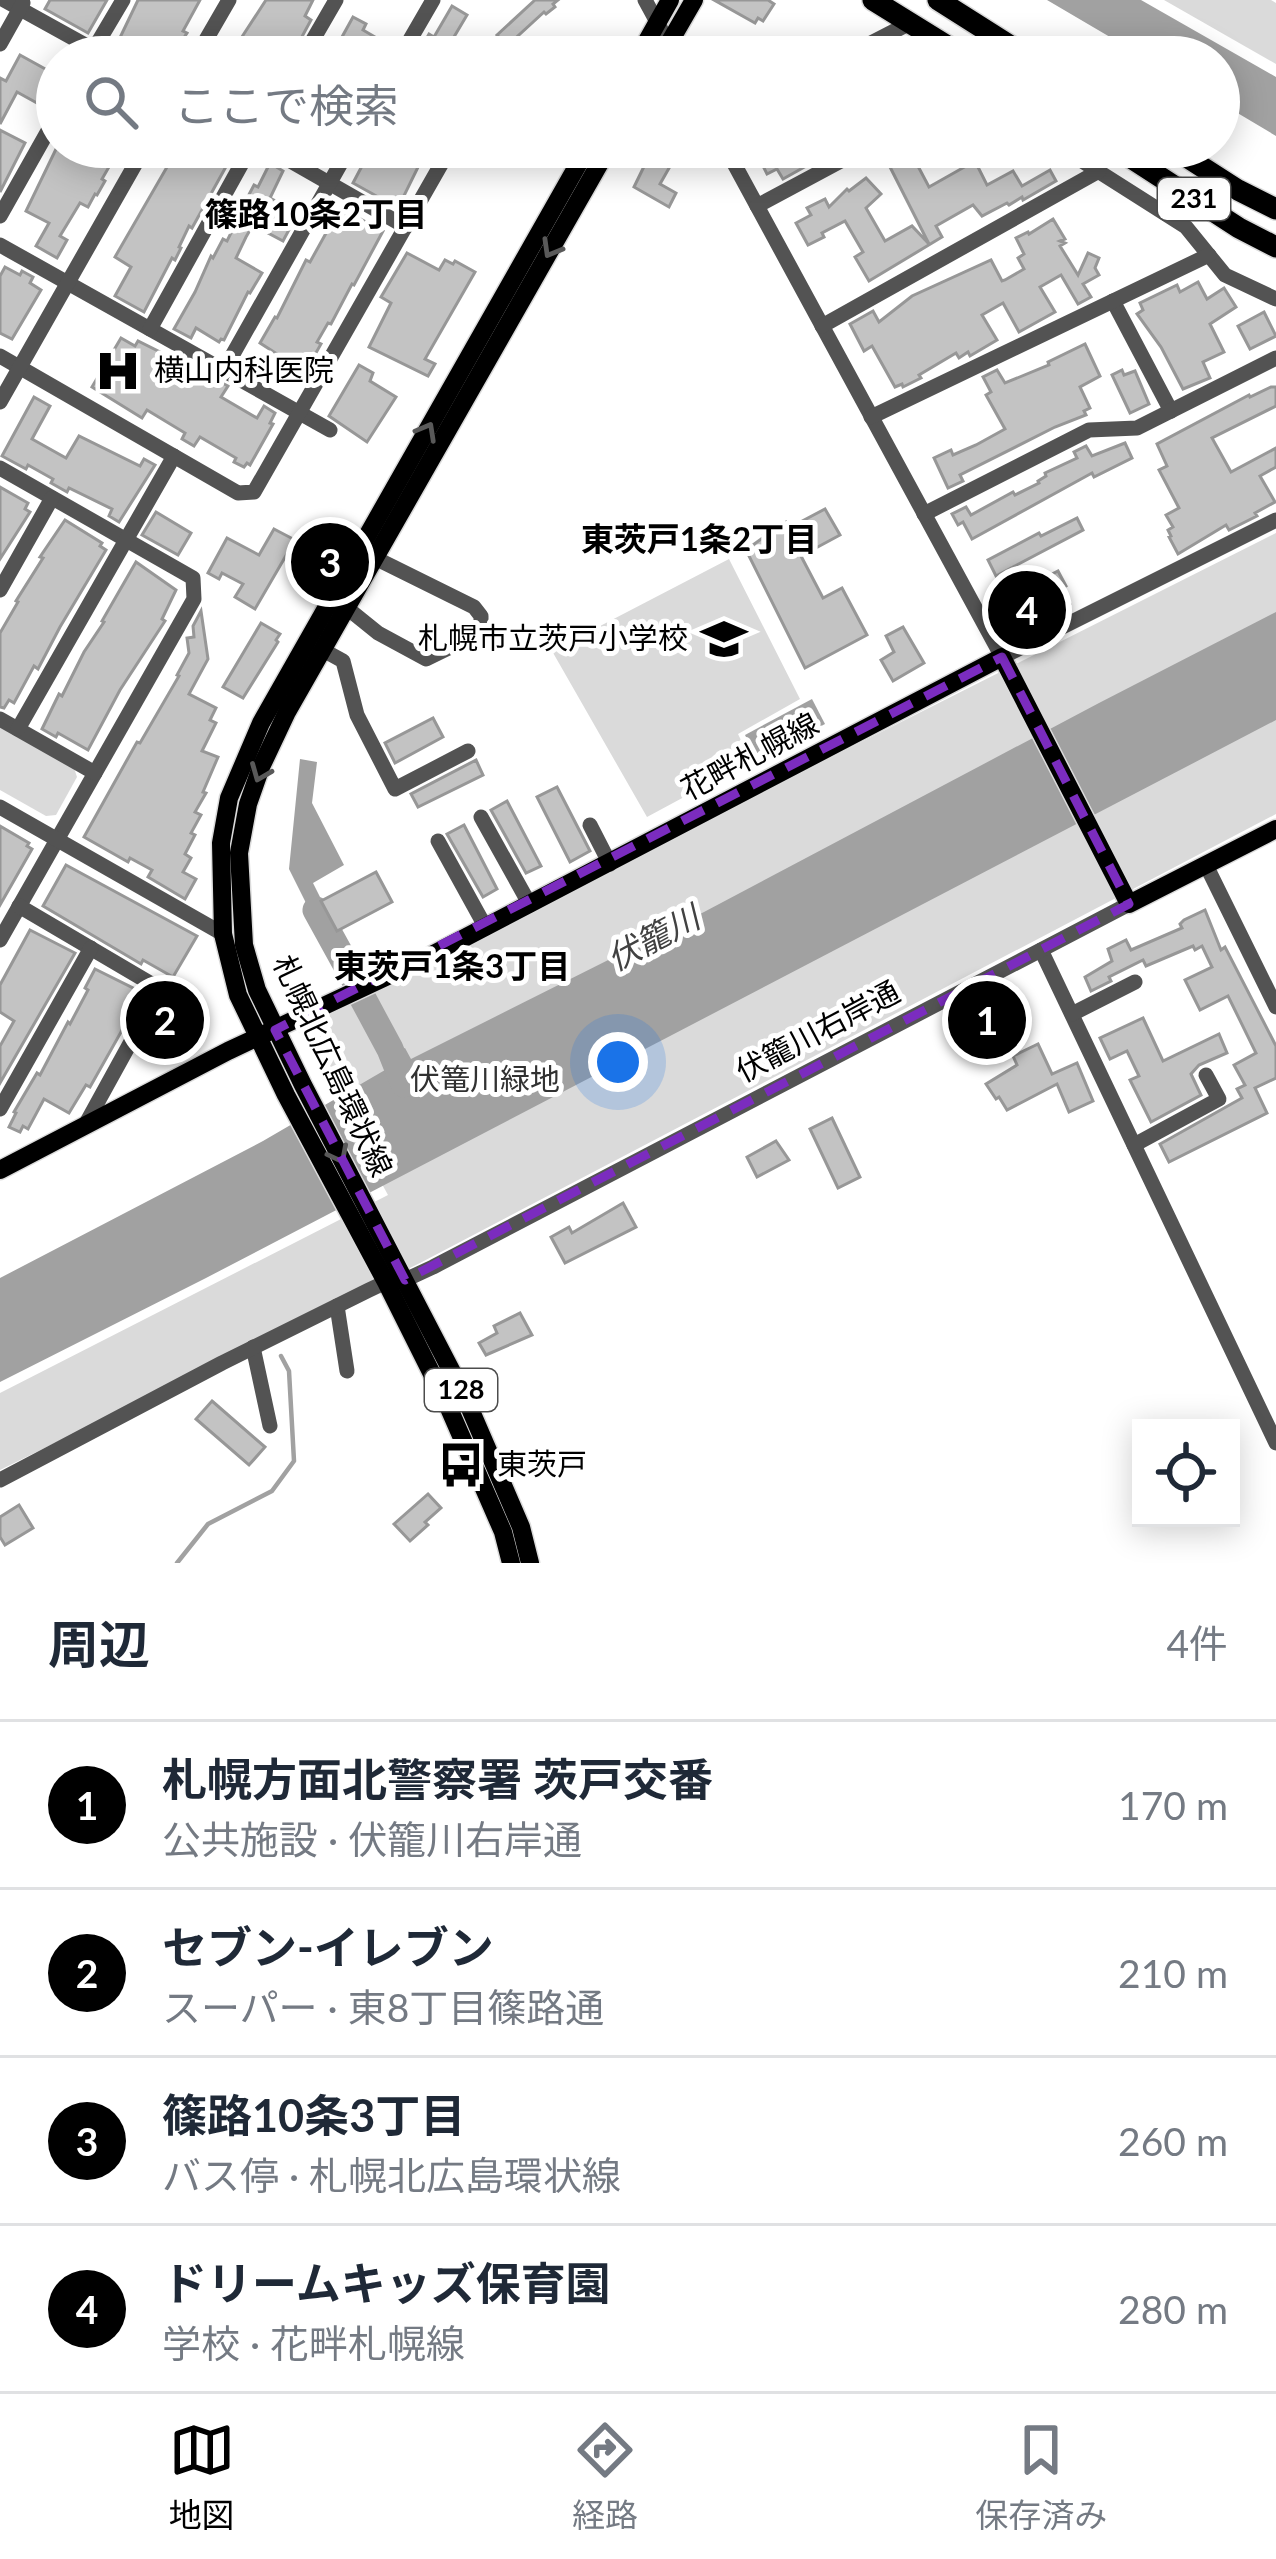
<!DOCTYPE html>
<html lang="ja">
<head>
<meta charset="utf-8">
<style>
	:root { --surface:#fff; --page:#f6f6f7; --text:#1f2937; --muted:#747a83; --line:#e0e1e3; --accent:#000 }
	body { margin:0; font-family:Lato,"Noto Sans JP",sans-serif; background:var(--page); color:var(--text) }
	.controls { position:absolute; right:36px; bottom:36px; display:grid; overflow:hidden; border-radius:0px; box-shadow:0 6px 30px #0003 }
	.controls button { width:108px; height:108px; display:grid; place-items:center; padding:0; border:0; border-bottom:3px solid var(--line); background:var(--surface); color:var(--text); font:60px sans-serif }
	.you { position:absolute; left:618px; top:1062px; width:42px; height:42px; margin:-30px; border:9px solid #fff; border-radius:50%; background:#1a73e8; box-shadow:0 0 0 18px #1a73e833 }
	.badge { display:grid; place-items:center; width:78px; height:78px; border-radius:50%; background:var(--accent); color:#fff; font-size:39px; font-weight:700 }
	.pin { position:absolute; translate:-50% -50%; border:6px solid #fff; box-shadow:0 3px 12px #0006 }
	.list { margin:0; padding:0; list-style:none }
	h2 { display:flex; justify-content:space-between; align-items:center; height:156px; margin:0; padding:0 48px; font-size:51px }
	h2 small { font-size:39px; font-weight:400; color:var(--muted) }
	.list li { display:grid; grid-template-columns:78px 1fr auto; gap:36px; align-items:center; box-sizing:border-box; height:168px; padding:0 48px; border-top:3px solid var(--line) }
	.list b { display:block; font-size:45px; white-space:nowrap }
	.list p { margin:0; font-size:39px; white-space:nowrap; color:var(--muted) }
	.list em { font-size:39px; font-style:normal; color:var(--muted) }
	.icon { flex:none; width:66px; height:66px; fill:none; stroke:currentColor; stroke-width:2; stroke-linecap:round; stroke-linejoin:round }
	.map { position:relative; flex:none; width:1276px; height:1563px; overflow:hidden }
	.search { position:absolute; background:var(--surface); box-shadow:0 6px 30px #0003; left:36px; right:36px; top:36px; height:132px; display:flex; align-items:center; gap:30px; box-sizing:border-box; padding:0 42px; border-radius:66px; color:var(--muted); font-size:45px }
	.sheet { height:828px; background:var(--surface) }
	nav { display:flex; justify-content:space-around; align-items:center; box-sizing:border-box; height:168px; border-top:3px solid var(--line); background:var(--surface); font-size:33px; color:var(--muted) }
	nav a { display:grid; justify-items:center; gap:6px }
	nav .on { color:var(--accent) }
	.map>svg:first-child { display:block }
</style>
</head>
<body>
<div class="map">
<svg width="1276" height="1563" viewBox="0 0 1276 1563">
	<rect width="100%" height="100%" fill="#fff"/>
	<g fill="#dadada">
		<polygon points="1164,0 1271,0 1276,3 1276,64"/>
		<polygon points="1276,533 1276,814 420,1263 0,1470 0,1393 388,1195 296,1027"/>
		<polygon points="729,559 800,699 738,734 751,761 647,817 552,651"/>
		<polygon points="0,726 74,768 77,777 56,815 46,816 0,790"/>
	</g>
	<g fill="#a1a1a1">
		<polygon points="1047,0 1141,0 1276,77 1276,136 1219,102 1219,57 1144,57"/>
		<polygon points="1276,612 1276,720 206,1278 0,1382 0,1278 263,1141 385,1070 381,1060 385,1058 383,1053 397,1046 400,1050 405,1048 411,1059 704,912 1099,703"/>
		<polygon points="812,699 825,724 758,760 745,735"/>
		<polygon points="300,759 317,762 312,803 344,865 313,883 340,937 327,945 289,869"/>
	</g>
	<g fill="none" stroke-linecap="round" stroke-linejoin="round">
		<polyline stroke="#a1a1a1" stroke-width="4.5" points="177,1563 208,1524 272,1491 294,1461 289,1371 281,1356"/>
		<g stroke="#a1a1a1" stroke-width="27">
			<polyline points="316,910 354,979"/>
			<polyline points="362,997 390,1049 404,1084"/>
		</g>
	</g>
	<g fill="#c3c3c3" stroke="#979797" stroke-width="3">
		<polygon points="50,0 107,0 88,33 45,9"/>
		<polygon points="138,0 200,0 183,31 187,33 171,57 123,57 115,48"/>
		<polygon points="266,0 313,0 305,16 311,20 291,57 261,57 238,43"/>
		<polygon points="535,0 558,0 553,4 555,7 546,14 544,12 507,46 497,35"/>
		<polygon points="714,0 768,0 774,4 763,21 758,18 755,23"/>
		<polygon points="452,6 467,15 442,57 432,57 420,50 429,34 434,37"/>
		<polygon points="353,17 366,24 363,30 392,47 386,57 353,57 359,46 342,37"/>
		<polygon points="20,55 49,71 57,58 57,89 46,108 17,92 0,124 0,78 6,81"/>
		<polygon points="0,130 25,143 0,192"/>
		<polygon points="57,147 107,147 117,153 102,179 105,181 97,195 95,194 88,207 80,203 60,236 67,240 57,258 36,246 49,223 26,211"/>
		<polygon points="218,147 233,147 230,152 233,154 192,228 189,226 179,247 181,248 175,260 172,258 144,312 115,296 131,267 115,257 178,148 209,165"/>
		<polygon points="372,147 425,147 419,157 422,159 398,208 353,183"/>
		<polygon points="658,147 681,147 660,184 676,193 669,207 634,187 652,150 655,152"/>
		<polygon points="771,147 840,147 783,179 777,169 767,174 760,160 774,152"/>
		<polygon points="911,153 929,187 975,161 987,185 1013,171 1022,186 1050,170 1056,181 1023,200 1022,197 1009,205 1007,203 982,216 973,205 936,226 942,237 869,281 855,257 863,252 845,221 822,233 824,237 808,245 796,223 811,215 807,208 825,199 829,207 847,189 849,191 866,178 881,194 866,208 885,241 912,226 929,244 889,165"/>
		<polygon points="270,163 283,171 270,198 298,213 283,241 253,225 246,237 236,258 262,273 250,293 248,292 224,340 221,339 219,342 196,328 191,338 174,329 195,292 211,256 213,258 223,239 227,241 237,221 228,214 236,200 244,204 254,185 258,187"/>
		<polygon points="340,208 383,231 354,285 352,284 331,324 328,323 317,342 321,344 308,367 293,359 291,363 260,343 275,317 277,318 306,260 310,262"/>
		<polygon points="1053,219 1065,239 1060,241 1065,243 1060,246 1078,275 1088,253 1099,258 1095,268 1099,275 1083,284 1091,297 1078,304 1061,275 1040,287 1055,312 1019,332 1003,303 982,315 997,340 970,356 968,352 959,358 956,353 919,375 921,378 903,387 902,384 895,387 872,346 864,351 850,324 873,311 879,322 912,296 991,260 1002,281 1005,280 1024,269 1018,258 1024,254 1016,238 1028,232 1029,234"/>
		<polygon points="407,253 439,270 445,260 453,264 455,261 475,272 425,359 435,364 428,376 369,347 391,303 381,297"/>
		<polygon points="5,267 20,275 22,271 33,277 30,283 41,290 12,339 0,333 0,276"/>
		<polygon points="1198,282 1207,299 1224,288 1236,307 1210,324 1224,352 1203,362 1210,378 1183,389 1161,347 1137,314 1143,310 1140,303 1177,285 1180,292"/>
		<polygon points="1264,312 1276,336 1250,349 1238,326"/>
		<polygon points="121,338 135,346 138,341 228,386 221,397 257,418 264,406 275,413 270,423 273,424 250,465 247,463 244,467 234,462 236,458 200,437 194,446 182,439 185,433 147,410 142,418 92,387"/>
		<polygon points="1085,344 1100,376 1080,387 1090,408 1084,411 1086,415 1055,427 960,475 963,481 948,488 934,458 951,450 953,455 976,445 1005,429 986,395 991,392 983,377 997,370 1005,383 1049,365 1048,362"/>
		<polygon points="359,365 373,373 370,381 396,397 367,442 329,416"/>
		<polygon points="1122,370 1124,375 1135,371 1149,404 1130,413 1112,375"/>
		<polygon points="1271,387 1276,387 1276,406 1212,438 1231,472 1276,448 1276,467 1260,476 1275,502 1255,513 1257,516 1229,530 1226,525 1178,554 1169,537 1171,536 1168,530 1173,527 1166,515 1179,508 1159,470 1167,466 1157,444 1249,395 1250,397"/>
		<polygon points="34,397 50,406 32,439 66,458 79,436 140,466 144,459 155,465 119,522 109,516 112,509 69,488 67,492 51,483 53,479 28,465 26,469 2,456"/>
		<polygon points="1125,443 1132,458 1094,477 1092,473 972,539 963,522 958,525 952,514 966,507 971,515 1013,492 1015,495 1039,483 1038,481 1046,476 1045,473 1077,458 1074,452 1086,446 1092,456"/>
		<polygon points="0,487 28,503 25,509 30,512 0,559"/>
		<polygon points="825,509 840,535 801,556 823,598 842,588 867,635 805,668 746,550 764,537 763,534 786,522 789,528"/>
		<polygon points="156,512 191,533 178,555 142,535"/>
		<polygon points="1077,518 1083,530 996,576 988,560 1039,533 1041,536"/>
		<polygon points="65,520 102,543 100,546 106,550 60,627 38,669 34,666 14,703 9,700 4,708 0,707 0,633 18,602 16,601 43,558 40,557"/>
		<polygon points="274,529 295,540 255,609 235,597 243,584 222,573 219,579 208,573 227,538 259,555"/>
		<polygon points="136,562 176,590 162,619 165,621 120,690 88,750 58,733 56,737 42,729 59,694 62,696 84,652 104,622 102,621"/>
		<polygon points="1058,571 1066,586 1061,589 1070,604 1048,620 1025,632 1005,598"/>
		<polygon points="201,611 208,659 189,694 216,708 210,720 216,723 202,751 218,757 203,792 206,793 195,812 201,815 191,833 195,835 185,854 191,858 183,872 196,879 185,899 148,877 152,870 130,858 128,862 84,837 137,742 140,743 179,676 177,675 189,653 187,638 194,637 193,626"/>
		<polygon points="261,623 280,634 276,640 278,642 243,698 223,687"/>
		<polygon points="903,627 924,663 893,681 881,660 894,652 886,636"/>
		<polygon points="433,718 443,737 395,763 385,743"/>
		<polygon points="476,760 483,775 418,807 411,794"/>
		<polygon points="557,787 590,851 570,862 537,797"/>
		<polygon points="507,801 541,866 526,873 491,810"/>
		<polygon points="464,825 497,889 483,897 447,834"/>
		<polygon points="0,826 29,843 27,846 32,849 0,905"/>
		<polygon points="66,865 197,936 173,977 143,960 141,964 43,906"/>
		<polygon points="376,872 392,902 337,931 321,901"/>
		<polygon points="1205,910 1221,950 1225,947 1276,1046 1276,1078 1255,1088 1267,1113 1169,1162 1160,1144 1242,1098 1237,1089 1245,1085 1234,1065 1256,1053 1228,996 1200,1010 1185,980 1212,967 1202,946 1195,950 1193,946 1146,966 1143,960 1109,977 1111,981 1091,991 1085,977 1112,961 1108,949 1126,940 1131,950 1182,928 1180,924 1184,920"/>
		<polygon points="30,930 75,953 0,1083 0,1046 14,1021 0,1012 0,985"/>
		<polygon points="95,969 143,993 90,1087 86,1085 69,1113 44,1099 28,1129 23,1126 20,1132 9,1127 16,1113 14,1112 37,1073 40,1075 68,1022 70,1024 88,990 85,988"/>
		<polygon points="170,996 185,1005 159,1051 144,1043"/>
		<polygon points="1143,1018 1163,1061 1219,1034 1227,1053 1199,1065 1191,1074 1201,1095 1151,1122 1130,1080 1139,1076 1127,1051 1110,1059 1100,1038"/>
		<polygon points="1038,1044 1052,1074 1077,1063 1093,1101 1069,1112 1057,1084 1007,1110 999,1097 996,1099 986,1084 1017,1065 1013,1056"/>
		<polygon points="832,1118 860,1177 838,1188 810,1129"/>
		<polygon points="776,1141 789,1160 757,1177 747,1157"/>
		<polygon points="623,1203 636,1227 565,1263 551,1237 569,1227 572,1233"/>
		<polygon points="520,1313 532,1335 486,1355 479,1343 497,1333 494,1326"/>
		<polygon points="212,1401 265,1447 249,1465 196,1419"/>
		<polygon points="428,1494 441,1508 425,1522 428,1525 410,1541 394,1524"/>
		<polygon points="19,1505 33,1528 5,1545 0,1537 0,1517"/>
	</g>
	<g fill="none" stroke-linecap="round" stroke-linejoin="round">
		<g stroke="#dbdbdb" stroke-width="21">
			<g id="major">
				<polyline points="638,57 670,0"/>
				<polyline points="661,57 694,0"/>
				<polyline points="0,1170 228,1051 426,958 1002,657 1129,904 1276,829"/>
				<polyline points="511,1563 503,1532 448,1406 386,1282 286,1095 238,995 223,934 221,843 229,798 261,723 588,147"/>
				<polyline points="530,1563 521,1527 465,1397 303,1085 257,990 244,945 239,853 248,804 261,767 287,712 609,147"/>
			</g>
		</g>
		<g stroke="#dbdbdb" stroke-width="24">
			<g id="highway">
				<polyline points="873,0 965,57"/>
				<polyline points="938,0 1028,57"/>
				<polyline points="1114,147 1239,228 1276,247"/>
				<polyline points="1171,147 1238,190 1276,209"/>
			</g>
		</g>
		<g stroke="#535353" stroke-width="15">
			<polyline points="4,0 107,57"/>
			<polyline points="645,0 676,57"/>
			<polyline points="0,44 23,3"/>
			<polyline points="91,54 123,0"/>
			<polyline points="196,57 229,0"/>
			<polyline points="303,57 336,0"/>
			<polyline points="400,57 433,0"/>
			<polyline points="844,57 910,23"/>
			<polyline points="982,57 995,36"/>
			<polyline points="266,147 406,227"/>
			<polyline points="725,147 1002,657 1276,520"/>
			<polyline points="1060,147 1186,227 1225,275 1276,299"/>
			<polyline points="757,206 867,147"/>
			<polyline points="0,216 57,115"/>
			<polyline points="0,245 330,430"/>
			<polyline points="1113,301 1171,411"/>
			<polyline points="822,326 1099,171"/>
			<polyline points="150,329 251,147"/>
			<polyline points="0,356 238,493 254,492 451,147"/>
			<polyline points="224,370 350,147"/>
			<polyline points="0,402 145,147"/>
			<polyline points="871,417 1209,255"/>
			<polyline points="0,468 193,578 194,599 0,940"/>
			<polyline points="924,514 1089,430 1137,428 1276,358"/>
			<polyline points="0,590 52,498"/>
			<polyline points="347,608 378,633 426,659 473,636 481,625 481,616 474,607 375,558"/>
			<polyline points="323,650 343,661 357,715 395,789 468,751"/>
			<polyline points="0,719 95,773"/>
			<polyline points="18,729 174,456"/>
			<polyline points="0,807 223,934"/>
			<polyline points="481,817 530,905"/>
			<polyline points="590,825 610,864"/>
			<polyline points="438,841 486,928"/>
			<polyline points="1206,865 1276,1007"/>
			<polyline points="19,906 160,989 84,1127"/>
			<polyline points="1041,950 1276,1443"/>
			<polyline points="1072,1014 1135,982"/>
			<polyline points="0,1109 91,948"/>
			<polyline points="1134,1145 1219,1099 1206,1075"/>
			<polyline points="337,1306 347,1371"/>
			<polyline points="253,1347 270,1426"/>
			<polyline points="0,1480 222,1363 369,1290 386,1282 405,1280 433,1267 1129,904"/>
		</g>
		<use href="#major" stroke="#000" stroke-width="18"/>
		<use href="#highway" stroke="#000" stroke-width="21"/>
	</g>
	<defs><path id="oneway-chevron" d="M-2-3.5L2.5 0L-2 3.5" fill="none" stroke-width="1.6" stroke-linecap="round" stroke-linejoin="round" transform="scale(3)"/></defs>
	<g stroke="#595959">
		<use href="#oneway-chevron" transform="translate(551 249) rotate(120)"/>
		<use href="#oneway-chevron" transform="translate(427 431) rotate(-61)"/>
		<use href="#oneway-chevron" transform="translate(260 773) rotate(112)"/>
		<use href="#oneway-chevron" transform="translate(339 1155) rotate(63)"/>
	</g>
	<path fill="none" stroke="#7b2cbf" stroke-width="9" stroke-dasharray="24 15" stroke-linejoin="round" d="M1002 657 1129 904 405 1280 275 1030Z"/>
	<defs>
		<g id="hospital-bare" transform="scale(3.6)"><path d="M-5-5h3v3.5h4V-5h3V5h-3V1.5h-4V5h-3Z" fill="#000" stroke="#fff" stroke-width="2.5" paint-order="stroke"/></g>
		<g id="school-bare" transform="scale(3.6)"><path d="M0-5L7-2L0 1L-7-2ZM-4 1L0 2.5L4 1V4Q0 6-4 4Z" fill="#000" stroke="#fff" stroke-width="2.5" paint-order="stroke"/></g>
		<g id="bus-bare" transform="scale(3.6)"><path d="M-5-6H5V4H4V6H2V4H-2V6H-4V4H-5ZM-3.5-4V0h7V-4ZM-3.5 1.2v1.5H-2V1.2ZM2 1.2v1.5H3.5V1.2Z" fill="#000" stroke="#fff" stroke-width="2.5" paint-order="stroke"/></g>
	</defs>
	<g fill-rule="evenodd">
		<use href="#hospital-bare" x="118" y="371"/>
		<use href="#school-bare" x="724" y="639"/>
		<use href="#bus-bare" x="461" y="1465"/>
	</g>
	<g text-anchor="middle" stroke-width="10" stroke-linejoin="round" paint-order="stroke">
		<g fill="#fff" stroke="#4c4c4c" stroke-width="3">
			<rect x="1158" y="178" width="72" height="42" rx="9"/>
			<rect x="425" y="1369" width="72" height="42" rx="9"/>
		</g>
		<g font-size="27" font-weight="bold" fill="#000">
			<text x="1194" y="208">231</text>
			<text x="461" y="1399">128</text>
		</g>
		<g font-size="30" fill="#000" stroke="#fff" text-anchor="start">
			<text x="154" y="381">横山内科医院</text>
			<text x="688" y="649" text-anchor="end">札幌市立茨戸小学校</text>
			<text x="497" y="1475">東茨戸</text>
		</g>
		<g font-size="30" fill="#000" stroke="#fff">
			<text transform="translate(750 757) rotate(-28)" y="10">花畔札幌線</text>
			<text transform="translate(818 1032) rotate(-28)" y="10">伏籠川右岸通</text>
			<text transform="translate(332 1066) rotate(65)" y="10">札幌北広島環状線</text>
		</g>
		<g font-size="30" fill="#313131" stroke="#fff">
			<text x="485" y="1090">伏篭川緑地</text>
		</g>
		<g font-size="33" font-weight="bold" fill="#000" stroke="#fff">
			<text x="316" y="226">篠路10条2丁目</text>
			<text x="699" y="551">東茨戸1条2丁目</text>
			<text x="452" y="978">東茨戸1条3丁目</text>
		</g>
		<g font-size="33" font-style="italic" fill="#424242" stroke="#fff">
			<text transform="translate(653 938) rotate(-28)" y="12">伏籠川</text>
		</g>
	</g>
</svg>
<div class="controls">
<button><svg class="icon" aria-label="locate" viewBox="0 0 24 24"><circle cx="12" cy="12" r="6"/><path d="M12 2v4M12 18v4M2 12h4M18 12h4"/></svg></button>
</div>
<div class="you"></div>
<div class="pin badge" style="left:987px;top:1020px">1</div>
<div class="pin badge" style="left:165px;top:1020px">2</div>
<div class="pin badge" style="left:330px;top:562px">3</div>
<div class="pin badge" style="left:1027px;top:610px">4</div>
<div class="search"><svg class="icon" aria-label="search" viewBox="0 0 24 24"><circle cx="10" cy="10" r="6"/><path d="M15 15l6 6"/></svg>ここで検索</div>
</div>
<section class="sheet">
<h2>周辺<small>4件</small></h2>
<ul class="list">
<li><span class="badge">1</span><div><b>札幌方面北警察署 茨戸交番</b><p>公共施設 · 伏籠川右岸通</p></div><em>170 m</em></li>
<li><span class="badge">2</span><div><b>セブン-イレブン</b><p>スーパー · 東8丁目篠路通</p></div><em>210 m</em></li>
<li><span class="badge">3</span><div><b>篠路10条3丁目</b><p>バス停 · 札幌北広島環状線</p></div><em>260 m</em></li>
<li><span class="badge">4</span><div><b>ドリームキッズ保育園</b><p>学校 · 花畔札幌線</p></div><em>280 m</em></li>
</ul>
</section>
<nav>
<a class="on"><svg class="icon" aria-label="map" viewBox="0 0 24 24"><path d="M3 6l6-2 6 2 6-2v14l-6 2-6-2-6 2zM9 4v14M15 6v14"/></svg>地図</a>
<a><svg class="icon" aria-label="directions" viewBox="0 0 24 24"><path d="M12 3l9 9-9 9-9-9zM9 14v-3h6M13 9l2 2-2 2"/></svg>経路</a>
<a><svg class="icon" aria-label="saved" viewBox="0 0 24 24"><path d="M7 4h10v16l-5-4-5 4z"/></svg>保存済み</a>
</nav>
</body>
</html>
